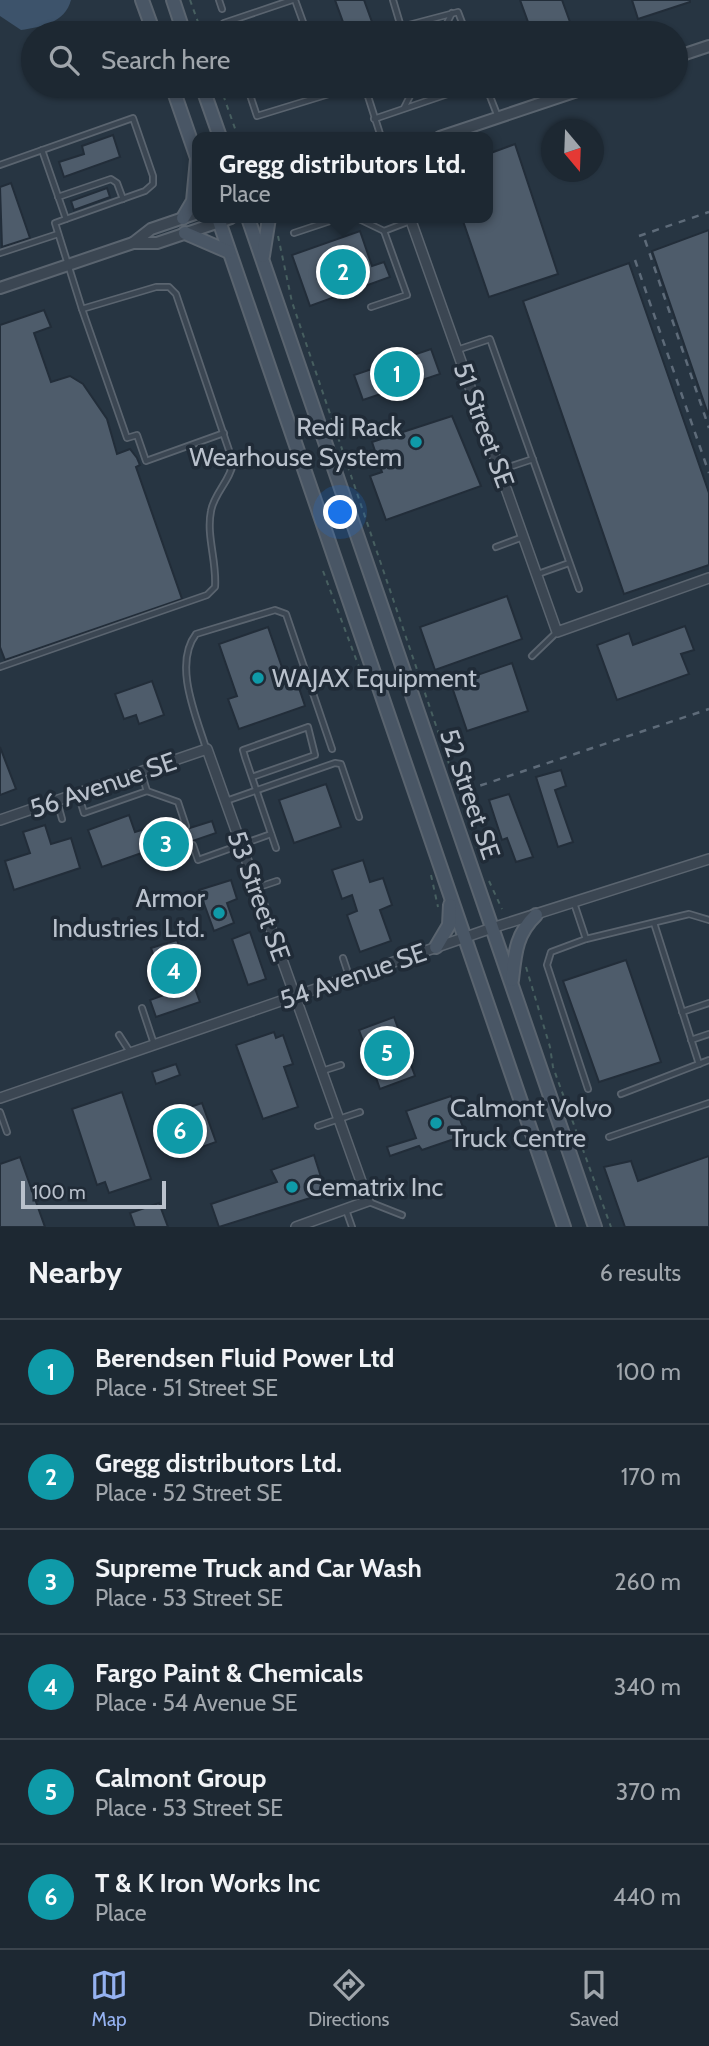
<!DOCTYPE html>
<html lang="en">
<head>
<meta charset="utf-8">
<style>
	:root { --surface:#1d2832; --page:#25303a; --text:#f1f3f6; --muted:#a0a6ac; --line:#3b444d; --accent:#95b2f1 }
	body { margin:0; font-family:Cabin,sans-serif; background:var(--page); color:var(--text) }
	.compass { position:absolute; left:541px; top:119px; width:63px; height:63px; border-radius:50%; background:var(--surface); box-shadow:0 2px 5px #0004; rotate:161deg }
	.scale { position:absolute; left:21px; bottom:18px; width:145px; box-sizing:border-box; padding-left:7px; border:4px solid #b9c1cc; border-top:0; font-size:19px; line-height:24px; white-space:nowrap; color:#b9c1cc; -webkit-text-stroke:5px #202b37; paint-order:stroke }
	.you { position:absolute; left:341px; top:513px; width:24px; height:24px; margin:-18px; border:5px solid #fff; border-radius:50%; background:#1a73e8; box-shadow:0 0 0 10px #1a73e833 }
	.badge { display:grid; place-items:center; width:46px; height:46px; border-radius:50%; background:var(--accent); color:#fff; font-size:23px; font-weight:700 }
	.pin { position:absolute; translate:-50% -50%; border:4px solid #fff; box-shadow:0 2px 7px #0006 }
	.popup { position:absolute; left:192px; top:132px; width:301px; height:91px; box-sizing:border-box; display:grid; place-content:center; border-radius:14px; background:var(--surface); filter:drop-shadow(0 2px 5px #0005); font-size:23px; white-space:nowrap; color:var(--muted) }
	.popup b { font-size:26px; color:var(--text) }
	.popup::after { content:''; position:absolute; left:50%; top:100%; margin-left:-14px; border:14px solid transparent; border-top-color:var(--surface) }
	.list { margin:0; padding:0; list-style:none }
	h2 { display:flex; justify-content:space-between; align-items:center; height:91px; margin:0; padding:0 28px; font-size:30px }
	h2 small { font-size:23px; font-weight:400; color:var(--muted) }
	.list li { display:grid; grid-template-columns:46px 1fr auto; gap:21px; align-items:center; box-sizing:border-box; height:105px; padding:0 28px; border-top:2px solid var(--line) }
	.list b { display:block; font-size:26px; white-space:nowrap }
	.list p { margin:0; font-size:23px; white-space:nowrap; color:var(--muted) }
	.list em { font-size:23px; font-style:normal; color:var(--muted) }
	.icon { flex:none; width:38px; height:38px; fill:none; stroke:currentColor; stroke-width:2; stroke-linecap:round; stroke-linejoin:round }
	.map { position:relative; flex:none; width:709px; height:1227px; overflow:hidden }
	.search { position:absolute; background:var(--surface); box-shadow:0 2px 5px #0004; left:21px; right:21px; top:21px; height:77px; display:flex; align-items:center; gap:18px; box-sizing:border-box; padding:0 24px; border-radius:38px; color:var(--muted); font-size:26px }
	.sheet { height:721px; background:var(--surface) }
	nav { display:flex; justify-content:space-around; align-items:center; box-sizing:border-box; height:98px; border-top:2px solid var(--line); background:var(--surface); font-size:19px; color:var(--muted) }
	nav a { display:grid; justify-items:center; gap:4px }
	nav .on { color:var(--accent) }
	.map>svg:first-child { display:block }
</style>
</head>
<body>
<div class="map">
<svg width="709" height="1227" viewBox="0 0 709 1227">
	<rect width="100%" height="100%" fill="#273542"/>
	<path fill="#3d536b" d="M0 0H71C65 23 41 27 21 30L0 16Z"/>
	<g fill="#4e5c6b" stroke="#222d39" stroke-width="2">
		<polygon points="335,0 364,0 376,33 347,33"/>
		<polygon points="520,0 562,0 574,33 532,33"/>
		<polygon points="632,0 690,0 690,2 638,19"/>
		<polygon points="113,135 120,157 64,177 59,162 84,154 82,146"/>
		<polygon points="515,144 558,274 489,297 462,218 488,218 488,154"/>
		<polygon points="11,183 30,238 2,247 0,187"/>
		<polygon points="107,188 110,197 74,210 71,201"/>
		<polygon points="709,230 709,413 708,414 652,251"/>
		<polygon points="360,231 372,266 384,262 390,277 310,306 292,255"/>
		<polygon points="629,263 709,493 709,565 624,594 523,301"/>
		<polygon points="44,310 51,327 34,333 51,382 70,376 83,384 107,419 117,454 130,449 137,458 140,465 136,467 182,599 5,660 0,647 0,325"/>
		<polygon points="431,349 440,374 363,400 354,375"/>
		<polygon points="452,416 481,486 386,520 370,476 382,472 372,442"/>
		<polygon points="507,596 522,639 435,670 420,627"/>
		<polygon points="685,626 694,650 681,654 689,674 617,700 597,645 629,633 633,645"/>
		<polygon points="268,627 286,679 295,676 305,706 239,729 228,699 237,696 219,644"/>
		<polygon points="512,663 528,711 467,731 451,684"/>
		<polygon points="152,681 164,715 139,724 136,715 124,719 115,694"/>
		<polygon points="0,747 16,789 0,795"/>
		<polygon points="561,770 566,786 555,790 573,842 558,847 536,777"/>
		<polygon points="326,784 341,827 294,843 279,800"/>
		<polygon points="509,794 533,857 516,862 507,838 502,840 489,800"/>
		<polygon points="129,815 135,832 171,821 177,832 212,821 216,833 152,855 150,850 102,867 88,830"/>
		<polygon points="45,825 51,844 71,838 80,868 14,890 5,861 30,853 23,832"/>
		<polygon points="363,860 370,882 383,878 392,905 380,910 391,941 360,952 347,915 357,911 352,895 342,899 332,870"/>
		<polygon points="231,880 237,899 227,903 234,923 214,931 199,890"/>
		<polygon points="250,932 266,979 248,985 232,939"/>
		<polygon points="177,940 200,1002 156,1017 150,1000 167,994 151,948"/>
		<polygon points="626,960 661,1062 599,1082 563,981"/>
		<polygon points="394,1017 415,1076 380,1089 359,1030"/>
		<polygon points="274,1032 276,1038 283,1035 293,1064 284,1067 298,1107 263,1119 236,1045"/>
		<polygon points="176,1064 180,1075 156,1084 152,1072"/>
		<polygon points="122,1092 151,1179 109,1193 105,1182 97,1185 72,1109"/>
		<polygon points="451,1096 466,1135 422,1150 419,1146 390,1156 387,1147 416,1138 406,1111"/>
		<polygon points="202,1103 216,1142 177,1156 166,1121 191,1112 190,1107"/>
		<polygon points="314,1155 326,1193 219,1227 211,1204 277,1182 271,1170"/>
		<polygon points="709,1156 709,1227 625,1227 604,1167 631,1161 638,1181"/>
		<polygon points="20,1157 45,1227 0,1227 0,1164"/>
		<polygon points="159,1203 168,1227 135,1227 130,1213"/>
	</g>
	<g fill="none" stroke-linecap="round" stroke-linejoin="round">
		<g stroke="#5a646f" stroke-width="8">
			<g id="service">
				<polyline points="219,0 222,9"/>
				<polyline points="295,0 307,33"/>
				<polyline points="393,0 401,27 458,12 466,33"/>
				<polyline points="228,33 224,23 292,0"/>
				<polyline points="397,33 401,27"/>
				<polyline points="442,33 452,13"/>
				<polyline points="247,86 257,116 342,90 365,87 381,137"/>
				<polyline points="486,86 498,117"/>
				<polyline points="404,108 415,86"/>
				<polyline points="374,119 471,86"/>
				<polyline points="0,165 133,118 153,176 153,184 145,191 66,219"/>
				<polyline points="58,197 111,179 117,183 123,199"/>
				<polyline points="357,218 384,231 410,221"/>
				<polyline points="294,233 339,218"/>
				<polyline points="0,253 58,234"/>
				<polyline points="371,307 407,295 384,231"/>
				<polyline points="82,309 127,438 137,435 146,461 224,433"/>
				<polyline points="457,350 490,339 579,589"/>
				<polyline points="500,470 533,459"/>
				<polyline points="496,547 523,537"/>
				<polyline points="538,574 569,563"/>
				<polyline points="532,656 557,632"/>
				<path d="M0 667 207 595 215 587C217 561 206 536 211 511 214 493 231 480 233 462L176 294 169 287H156L82 309 55 223 66 219 42 150"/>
				<path d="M206 748C196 716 173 664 196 634L275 610 286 614 332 749"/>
				<polyline points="141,772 147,791"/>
				<polyline points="252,777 315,755 308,727 243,750 245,757 276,848"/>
				<polyline points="78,793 84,813 147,791 178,802 186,826"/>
				<polyline points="57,801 62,819"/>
				<polyline points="226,801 335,763 341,764 359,817"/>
				<polyline points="193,845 198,860 271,834"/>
				<polyline points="256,888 277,881"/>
				<polyline points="574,903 586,939 551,952 547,965 588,1089"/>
				<polyline points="654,923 699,1064"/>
				<polyline points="586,939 689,914 709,920"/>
				<polyline points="343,958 349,976"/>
				<polyline points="142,1008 154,1044"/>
				<polyline points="682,1012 709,1003"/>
				<polyline points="119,1035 130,1052"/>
				<polyline points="691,1040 709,1034"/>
				<polyline points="322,1071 341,1065"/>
				<polyline points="621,1094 709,1060"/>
				<polyline points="0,1112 7,1132"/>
				<polyline points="318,1126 360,1112"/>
				<polyline points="609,1137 709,1103"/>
				<polyline points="369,1202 402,1215"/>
				<polyline points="346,1210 352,1227"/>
			</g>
		</g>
		<g stroke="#5a646f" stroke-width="12">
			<g id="minor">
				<polyline points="410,218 557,632 709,578"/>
				<polyline points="0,820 207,749 368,1201 296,1227"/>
				<polyline points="0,1098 492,928 709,859"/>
			</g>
		</g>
		<g stroke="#5a646f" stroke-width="14">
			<g id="tertiary">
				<polyline points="676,57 709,46"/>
				<polyline points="440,137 592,86"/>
				<polyline points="133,243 151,229 198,213"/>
				<polyline points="0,288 133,243 157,243 231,218"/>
			</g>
		</g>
		<g stroke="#5a646f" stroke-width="16">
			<g id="secondary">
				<polyline points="142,0 154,33"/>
				<polyline points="173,0 184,33"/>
				<polyline points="172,86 198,161"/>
				<polyline points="202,86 220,137"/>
				<polyline points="183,218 193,201 197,159"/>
				<polyline points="218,218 564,1227"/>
				<polyline points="248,218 595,1227"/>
				<polyline points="185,233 229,252"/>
				<polyline points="263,256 269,218"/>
				<polyline points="436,947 449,925 450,905"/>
				<path d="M512 980C515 953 516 934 536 915"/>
			</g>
		</g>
		<g stroke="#475f60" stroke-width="2" stroke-dasharray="5 5" stroke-linecap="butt">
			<polyline points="190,0 202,33"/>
			<polyline points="220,86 238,137"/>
			<polyline points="278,236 292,302 478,849"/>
			<polyline points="323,571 368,691"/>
			<polyline points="431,875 438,907"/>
			<polyline points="489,881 502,909"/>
			<polyline points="526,967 550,1047 553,1067 611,1227"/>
		</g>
		<use href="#service" stroke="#3b4652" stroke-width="4.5"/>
		<use href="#minor" stroke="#3b4652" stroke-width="9"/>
		<use href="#tertiary" stroke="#3b4652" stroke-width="10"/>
		<use href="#secondary" stroke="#495665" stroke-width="12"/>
		<g stroke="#5e6b79" stroke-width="2.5" stroke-dasharray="7 7" stroke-linecap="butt">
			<polyline points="639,236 709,212"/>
			<polyline points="645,240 709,428"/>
			<polyline points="635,260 709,473"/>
			<polyline points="467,790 709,709"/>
		</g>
	</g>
	<g fill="#0f9aa8" stroke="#202b37" stroke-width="2.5">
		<circle cx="416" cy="442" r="7"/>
		<circle cx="258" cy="678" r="7"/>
		<circle cx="219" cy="913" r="7"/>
		<circle cx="436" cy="1123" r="7"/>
		<circle cx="292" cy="1187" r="7"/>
	</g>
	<g text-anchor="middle" stroke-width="7" stroke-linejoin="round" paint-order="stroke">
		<g font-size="26" fill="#b9c1cc" stroke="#202b37">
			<text transform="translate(484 425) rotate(70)" y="9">51 Street SE</text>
			<text transform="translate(103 785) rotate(-19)" y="9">56 Avenue SE</text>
			<text transform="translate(470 794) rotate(71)" y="9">52 Street SE</text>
			<text transform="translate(259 896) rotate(70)" y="9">53 Street SE</text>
			<text transform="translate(353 976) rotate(-19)" y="9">54 Avenue SE</text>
		</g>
		<g font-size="26" fill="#b9c1cc" stroke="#202b37" text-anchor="start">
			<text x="402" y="436" text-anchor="end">Redi Rack<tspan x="402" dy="30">Wearhouse System</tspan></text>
			<text x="272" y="687">WAJAX Equipment</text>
			<text x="205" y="907" text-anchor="end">Armor<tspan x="205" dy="30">Industries Ltd.</tspan></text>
			<text x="450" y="1117">Calmont Volvo<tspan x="450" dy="30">Truck Centre</tspan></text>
			<text x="306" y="1196">Cematrix Inc</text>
		</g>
	</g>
</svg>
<svg class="compass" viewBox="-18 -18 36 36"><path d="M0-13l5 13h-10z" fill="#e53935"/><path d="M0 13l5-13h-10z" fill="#a0a6ac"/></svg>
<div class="scale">100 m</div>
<div class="you"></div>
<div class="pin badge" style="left:397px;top:374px;background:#0f9aa8">1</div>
<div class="pin badge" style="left:343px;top:272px;background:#0f9aa8">2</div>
<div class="popup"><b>Gregg distributors Ltd.</b>Place</div>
<div class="pin badge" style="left:166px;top:844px;background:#0f9aa8">3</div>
<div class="pin badge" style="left:174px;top:971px;background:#0f9aa8">4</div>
<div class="pin badge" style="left:387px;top:1053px;background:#0f9aa8">5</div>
<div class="pin badge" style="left:180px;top:1131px;background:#0f9aa8">6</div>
<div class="search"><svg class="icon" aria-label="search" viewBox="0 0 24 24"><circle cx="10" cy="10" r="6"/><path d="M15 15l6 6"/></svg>Search here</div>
</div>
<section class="sheet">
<h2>Nearby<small>6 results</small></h2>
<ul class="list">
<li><span class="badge" style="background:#0f9aa8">1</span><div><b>Berendsen Fluid Power Ltd</b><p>Place · 51 Street SE</p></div><em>100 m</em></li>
<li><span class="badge" style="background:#0f9aa8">2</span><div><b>Gregg distributors Ltd.</b><p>Place · 52 Street SE</p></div><em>170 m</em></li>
<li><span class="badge" style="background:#0f9aa8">3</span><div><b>Supreme Truck and Car Wash</b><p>Place · 53 Street SE</p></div><em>260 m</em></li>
<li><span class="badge" style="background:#0f9aa8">4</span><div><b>Fargo Paint &amp; Chemicals</b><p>Place · 54 Avenue SE</p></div><em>340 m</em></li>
<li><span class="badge" style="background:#0f9aa8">5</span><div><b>Calmont Group</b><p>Place · 53 Street SE</p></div><em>370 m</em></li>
<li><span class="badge" style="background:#0f9aa8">6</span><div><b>T &amp; K Iron Works Inc</b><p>Place</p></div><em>440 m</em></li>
</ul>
</section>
<nav>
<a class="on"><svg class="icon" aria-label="map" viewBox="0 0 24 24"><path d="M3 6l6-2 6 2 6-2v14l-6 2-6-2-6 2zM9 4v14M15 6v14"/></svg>Map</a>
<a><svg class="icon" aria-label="directions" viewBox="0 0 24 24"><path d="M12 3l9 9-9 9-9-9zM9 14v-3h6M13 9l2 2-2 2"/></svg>Directions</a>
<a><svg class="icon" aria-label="saved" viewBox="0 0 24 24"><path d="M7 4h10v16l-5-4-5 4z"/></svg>Saved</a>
</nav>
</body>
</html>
